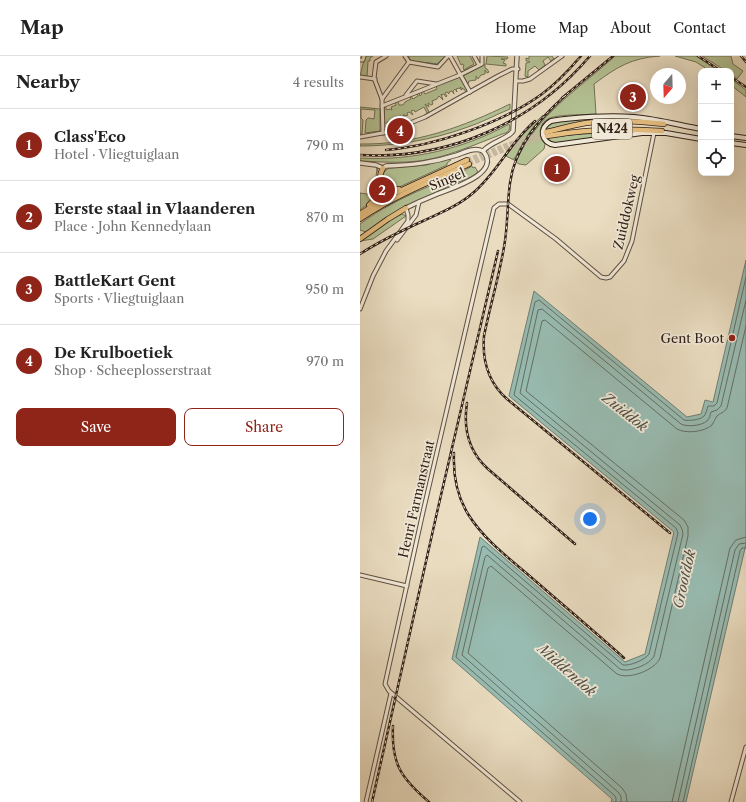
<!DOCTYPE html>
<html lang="en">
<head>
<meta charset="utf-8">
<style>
	:root { --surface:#fff; --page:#f6f6f6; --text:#222; --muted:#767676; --line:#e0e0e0; --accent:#8f2418 }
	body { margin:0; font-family:"Libre Caslon Text",serif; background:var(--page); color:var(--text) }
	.controls { position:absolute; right:12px; top:12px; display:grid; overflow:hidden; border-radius:8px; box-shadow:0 4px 16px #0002 }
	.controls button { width:36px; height:36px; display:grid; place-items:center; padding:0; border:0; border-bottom:1px solid var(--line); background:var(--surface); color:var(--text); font:20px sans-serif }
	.compass { position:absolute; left:290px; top:12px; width:36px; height:36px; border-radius:50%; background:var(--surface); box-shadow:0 4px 16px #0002; rotate:199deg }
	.you { position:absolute; left:230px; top:463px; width:14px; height:14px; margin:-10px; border:3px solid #fff; border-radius:50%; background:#1a73e8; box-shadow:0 0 0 6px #1a73e833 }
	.badge { display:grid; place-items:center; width:26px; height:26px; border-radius:50%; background:var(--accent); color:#fff; font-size:13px; font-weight:700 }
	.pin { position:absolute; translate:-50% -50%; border:2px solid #fff; box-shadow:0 1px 4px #0006 }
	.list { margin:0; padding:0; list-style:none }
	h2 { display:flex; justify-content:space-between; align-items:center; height:52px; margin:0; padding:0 16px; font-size:17px }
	h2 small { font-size:13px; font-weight:400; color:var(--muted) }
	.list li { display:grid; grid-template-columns:26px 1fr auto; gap:12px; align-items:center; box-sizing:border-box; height:72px; padding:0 16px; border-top:1px solid var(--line) }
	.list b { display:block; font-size:15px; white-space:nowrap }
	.list p { margin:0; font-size:13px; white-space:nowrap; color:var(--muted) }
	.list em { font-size:13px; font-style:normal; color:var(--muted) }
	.actions { display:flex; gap:8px; padding:12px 16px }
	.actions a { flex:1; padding:9px 0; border:1px solid var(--accent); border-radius:8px; text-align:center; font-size:14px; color:var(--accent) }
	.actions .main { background:var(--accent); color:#fff }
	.icon { flex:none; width:22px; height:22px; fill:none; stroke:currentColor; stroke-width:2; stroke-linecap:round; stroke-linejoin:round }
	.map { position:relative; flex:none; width:386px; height:746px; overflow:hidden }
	header { display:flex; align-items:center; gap:24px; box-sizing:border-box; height:56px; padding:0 20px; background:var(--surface); border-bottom:1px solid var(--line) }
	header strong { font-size:19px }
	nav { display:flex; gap:22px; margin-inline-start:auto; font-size:14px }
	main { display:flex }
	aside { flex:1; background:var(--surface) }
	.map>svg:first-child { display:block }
</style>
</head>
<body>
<header>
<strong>Map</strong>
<nav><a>Home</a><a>Map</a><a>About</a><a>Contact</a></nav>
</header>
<main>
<aside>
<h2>Nearby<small>4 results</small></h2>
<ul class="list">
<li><span class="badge">1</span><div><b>Class'Eco</b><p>Hotel · Vliegtuiglaan</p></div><em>790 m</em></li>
<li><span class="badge">2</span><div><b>Eerste staal in Vlaanderen</b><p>Place · John Kennedylaan</p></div><em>870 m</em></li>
<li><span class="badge">3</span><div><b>BattleKart Gent</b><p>Sports · Vliegtuiglaan</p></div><em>950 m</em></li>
<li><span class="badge">4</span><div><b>De Krulboetiek</b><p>Shop · Scheeplosserstraat</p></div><em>970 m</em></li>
</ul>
<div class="actions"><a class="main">Save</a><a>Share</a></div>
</aside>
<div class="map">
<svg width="386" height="746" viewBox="0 0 386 746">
	<rect width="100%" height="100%" fill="#eaddc1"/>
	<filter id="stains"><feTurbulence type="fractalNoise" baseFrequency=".005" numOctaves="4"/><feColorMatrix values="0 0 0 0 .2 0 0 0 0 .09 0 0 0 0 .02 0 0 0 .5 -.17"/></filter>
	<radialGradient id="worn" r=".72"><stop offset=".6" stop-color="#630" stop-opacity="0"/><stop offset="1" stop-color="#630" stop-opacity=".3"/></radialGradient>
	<g fill="#b4c294" stroke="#727256">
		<polygon points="5,0 13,0 10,2 10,5 8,5 7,21 0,20"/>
		<polygon points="48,0 86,0 77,8 51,5"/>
		<polygon points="97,0 110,0 114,8 104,14 103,11 104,10 103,8 101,9"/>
		<polygon points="127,0 148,1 147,3 141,3 145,4 143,7 146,8 146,10 126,8"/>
		<polygon points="169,0 192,0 194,3 191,5 188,1 183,5 185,9 179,14 175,10 168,15 168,21 165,20 166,7 170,6 169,5 166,5 166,2 169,3"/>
		<path d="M255 0H300C271 2 257 11 234 28L236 58C225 59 196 58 188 63 178 68 179 80 185 88L184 93 166 109 159 108 156 106C176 59 219 33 255 0Z"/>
		<polygon points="315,0 336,0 359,15 350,15 336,6"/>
		<polygon points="342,0 371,0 373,8 383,15 377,23 371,18 371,15 366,15"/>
		<polygon points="125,8 125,12 127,13 129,16 127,17 125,14 125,18 121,19 118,23 116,20 116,24 109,25 108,28 103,20"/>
		<polygon points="100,21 108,35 106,36 104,33 103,33 100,31 102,34 99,32 96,33 97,36 95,33 93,35 94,38 92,35 89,36 89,38 87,36 85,37 87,40 86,41 84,38 82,39 81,38 83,44 79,40 77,43 72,45 73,48 71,49 68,47 69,51 65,48 69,56 67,57 64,51 55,56 54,54 51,55 53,59 49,56 47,57 48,59 45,60 45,59 43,59 45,62 40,60 36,63 31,64 32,67 30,68 28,65 28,67 24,67 24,51 25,50 27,54 30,53 32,54 31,51 36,49 35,46 38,45 39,49 43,49 45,46 51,43 50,41 51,40 53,43 58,40 57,38 59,37 60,40 62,38 61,36 63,35 65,38 77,33 76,30"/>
		<polygon points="371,23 386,34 386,41 371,29"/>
		<path d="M150 48V53C135 59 121 67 105 72 71 84 36 90 0 90V88C54 89 103 71 150 48Z"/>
		<polygon points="0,51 20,53 20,75 5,77 6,64 8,62 14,63 15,54 1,53 1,62 3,64 2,78 0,78"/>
		<polygon points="183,59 184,60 175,70 174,70 164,84 155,102 154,102 154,104 146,100 160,81"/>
		<polygon points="239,62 275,63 290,64 265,64 186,74 188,82 218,78 279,76 195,88 184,82 184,73 192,66"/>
		<path d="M149 68 150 72 148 76C123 85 98 97 71 103 48 108 24 106 0 105V102C52 105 104 93 149 68Z"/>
		<polygon points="89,103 91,104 87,107 87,109 35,133 26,131 22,121 24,116 29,112 66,109"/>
		<path d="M112 110 113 112 115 111 118 116C107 125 97 125 85 132 58 145 31 159 6 176L0 174V168C20 153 42 142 65 132 80 126 97 120 112 110Z"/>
		<path d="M17 112C21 121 18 139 11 146 8 149 3 151 0 154V137L14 139Z"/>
		<polygon points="42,158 46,160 13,183 0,185 22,169"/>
	</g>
	<polygon fill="#98bcb2" stroke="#6f7e75" points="386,204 386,488 326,746 251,746 252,743 92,603 120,481 265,606 285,598 314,476 149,340 174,235 327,361 341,358 345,344 353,346"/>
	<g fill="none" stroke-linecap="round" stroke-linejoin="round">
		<g stroke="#646e66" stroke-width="1">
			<path d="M256 746V742L254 739 96 601 122 491 124 490 263 609C270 610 285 604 289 598L318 477 316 472 154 339 175 246 179 244 324 364C328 365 341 364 344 360 346 358 347 353 348 350H354L357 347 386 221"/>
			<path d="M261 746V740L258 736 102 599 125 501 127 499 260 613C269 617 291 608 294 600L323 478 322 473 320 469 160 337 178 254 182 253 321 368C327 371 341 370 347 365 350 362 350 359 351 356L357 354 361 350 386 244"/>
			<path d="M267 746 266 738 262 732 108 597 128 512 131 510 257 618C269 624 295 614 300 602L328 480V471L324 464 166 335 182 265 185 264 317 373C326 378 344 376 352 369 354 366 355 363 357 360 360 357 364 357 367 352L386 270"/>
			<polyline points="312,746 370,492 376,484 386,481"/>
			<polyline points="318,746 375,494 379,488 386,487"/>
			<polyline points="323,746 380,495 382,492 386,492"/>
		</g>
		<polyline stroke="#6f7e75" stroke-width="1" points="48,0 51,5 77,8 86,0"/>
		<g stroke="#c5b79f" stroke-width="4.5" stroke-dasharray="4.5 2" stroke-linecap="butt">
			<polyline points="107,104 158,85 186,76"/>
			<polyline points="109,108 149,92 187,80"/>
		</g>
		<g stroke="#5f5043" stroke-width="5">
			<g id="minor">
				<polyline points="45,0 49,6"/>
				<polyline points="90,0 110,36"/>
				<polyline points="114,0 119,9"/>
				<polyline points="0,4 3,4 4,0"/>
				<polyline points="49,6 78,11 88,0"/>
				<polyline points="0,21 15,23"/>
				<polyline points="156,25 163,25 170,23 202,0"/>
				<polyline points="46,39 57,25 76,28"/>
				<polyline points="22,43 14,22 16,6 26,0"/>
				<polyline points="22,50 100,19 122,8 122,0"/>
				<polyline points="23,77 22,43 49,6"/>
				<polyline points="0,81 28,76 65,61 138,20 152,13 158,13"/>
				<polyline points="37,184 56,159 59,146"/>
				<polyline points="0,253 13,220 26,195 48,165 48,159 46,152"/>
				<polyline points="0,519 47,530"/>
				<polyline points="6,746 31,637"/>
				<polyline points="160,746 29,635 25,628 63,456 134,152 139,148 148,148 196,183 241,221 246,222 250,221 264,205 272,185 294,77"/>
				<polyline points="371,746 386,691"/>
			</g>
		</g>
		<g stroke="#5f5043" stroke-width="5.5">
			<g id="tertiary">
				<path d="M123 95C132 85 148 83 153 75L157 0"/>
				<path d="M0 107 16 109 23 112 26 110C52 109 72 107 97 99 105 96 114 91 123 95"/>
				<path d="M46 152C56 147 65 143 75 139 89 133 143 118 123 95"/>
			</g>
		</g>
		<g stroke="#312119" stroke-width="6">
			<g id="secondary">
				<path d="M341 73C319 69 297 63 274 61 251 59 214 61 191 65 178 72 181 87 195 89L282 77H306L341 83"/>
				<polyline points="371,80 386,82"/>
				<polyline points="371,87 386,89"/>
			</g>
		</g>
		<g stroke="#312119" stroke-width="6">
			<g id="trunk">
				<path d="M186 76C199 73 213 69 226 67 252 63 279 65 304 68"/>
				<path d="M187 80C225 73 263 72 302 75"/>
				<path d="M21 123C23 133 30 135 39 133"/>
				<path d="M9 149C22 140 16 124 23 112"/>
				<polyline points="0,158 31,139 107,104"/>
				<path d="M0 163C34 140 72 125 109 108"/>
				<polyline points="0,183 28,163 46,152"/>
			</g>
		</g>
		<use href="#minor" stroke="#f1e9d7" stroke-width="3"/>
		<use href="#tertiary" stroke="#f1e9d7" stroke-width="3.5"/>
		<use href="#secondary" stroke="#f1e9d7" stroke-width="4"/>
		<use href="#trunk" stroke="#e5be80" stroke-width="4.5"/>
		<g stroke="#312119" stroke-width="2.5">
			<g id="rail">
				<polyline points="338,0 361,15"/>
				<polyline points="381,0 386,6"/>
				<polyline points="371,21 386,31"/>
				<path d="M206 39C180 62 155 90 150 127 147 148 148 170 144 191 139 221 130 250 124 280 122 305 129 327 147 343L310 477"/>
				<polyline points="202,42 253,0"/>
				<path d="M26 94C75 90 142 67 182 38 197 27 209 14 221 0"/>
				<path d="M0 99C88 104 173 67 230 0"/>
				<path d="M0 198C20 185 41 175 63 165 80 157 98 150 113 137 138 116 150 86 175 65"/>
				<path d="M107 347C103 373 108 395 128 413L215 488"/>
				<path d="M94 397C93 418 97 440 108 458 124 484 150 503 172 522 203 549 234 575 264 602"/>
				<path d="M33 670C31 708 41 722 69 746"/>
				<polyline points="12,746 78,452 138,195"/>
			</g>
		</g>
		<use href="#rail" stroke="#f1e9d7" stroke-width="1" stroke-dasharray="3" stroke-linecap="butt"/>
	</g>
	<circle fill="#8f2418" stroke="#f1e9d7" stroke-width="1.5" cx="372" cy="282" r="4"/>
	<g text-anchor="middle" stroke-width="3.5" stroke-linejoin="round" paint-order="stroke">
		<rect fill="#f1e9d7" stroke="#6b5d52" stroke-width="1" x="232" y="63" width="40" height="20" rx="3"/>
		<g font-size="12" font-weight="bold" fill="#312119">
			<text x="252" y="77">N424</text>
		</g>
		<g font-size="13" fill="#312119" stroke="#f1e9d7">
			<text transform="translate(87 123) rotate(-23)" y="5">Singel</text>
			<text transform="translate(266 156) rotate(-77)" y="5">Zuiddokweg</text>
			<text transform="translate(56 443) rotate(-77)" y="5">Henri Farmanstraat</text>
		</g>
		<g font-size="13" fill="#312119" stroke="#f1e9d7" text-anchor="end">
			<text x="364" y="287">Gent Boot</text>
		</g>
		<g font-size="14" font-style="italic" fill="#505047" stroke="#f1e9d7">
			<text transform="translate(265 356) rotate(38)" y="5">Zuiddok</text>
			<text transform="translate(324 523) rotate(-77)" y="5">Grootdok</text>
			<text transform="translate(207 614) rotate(41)" y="5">Middendok</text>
		</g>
	</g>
	<rect width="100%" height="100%" filter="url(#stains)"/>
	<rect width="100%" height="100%" fill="url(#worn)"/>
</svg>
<div class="controls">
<button>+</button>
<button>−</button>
<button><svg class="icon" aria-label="locate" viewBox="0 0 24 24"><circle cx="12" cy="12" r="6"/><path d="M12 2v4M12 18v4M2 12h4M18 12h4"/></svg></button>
</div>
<svg class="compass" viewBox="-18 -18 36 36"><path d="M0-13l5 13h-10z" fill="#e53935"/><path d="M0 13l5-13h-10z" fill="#767676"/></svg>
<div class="you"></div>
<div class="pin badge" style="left:197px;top:113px">1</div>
<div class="pin badge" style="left:22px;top:134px">2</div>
<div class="pin badge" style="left:273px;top:41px">3</div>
<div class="pin badge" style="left:40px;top:75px">4</div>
</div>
</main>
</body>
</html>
